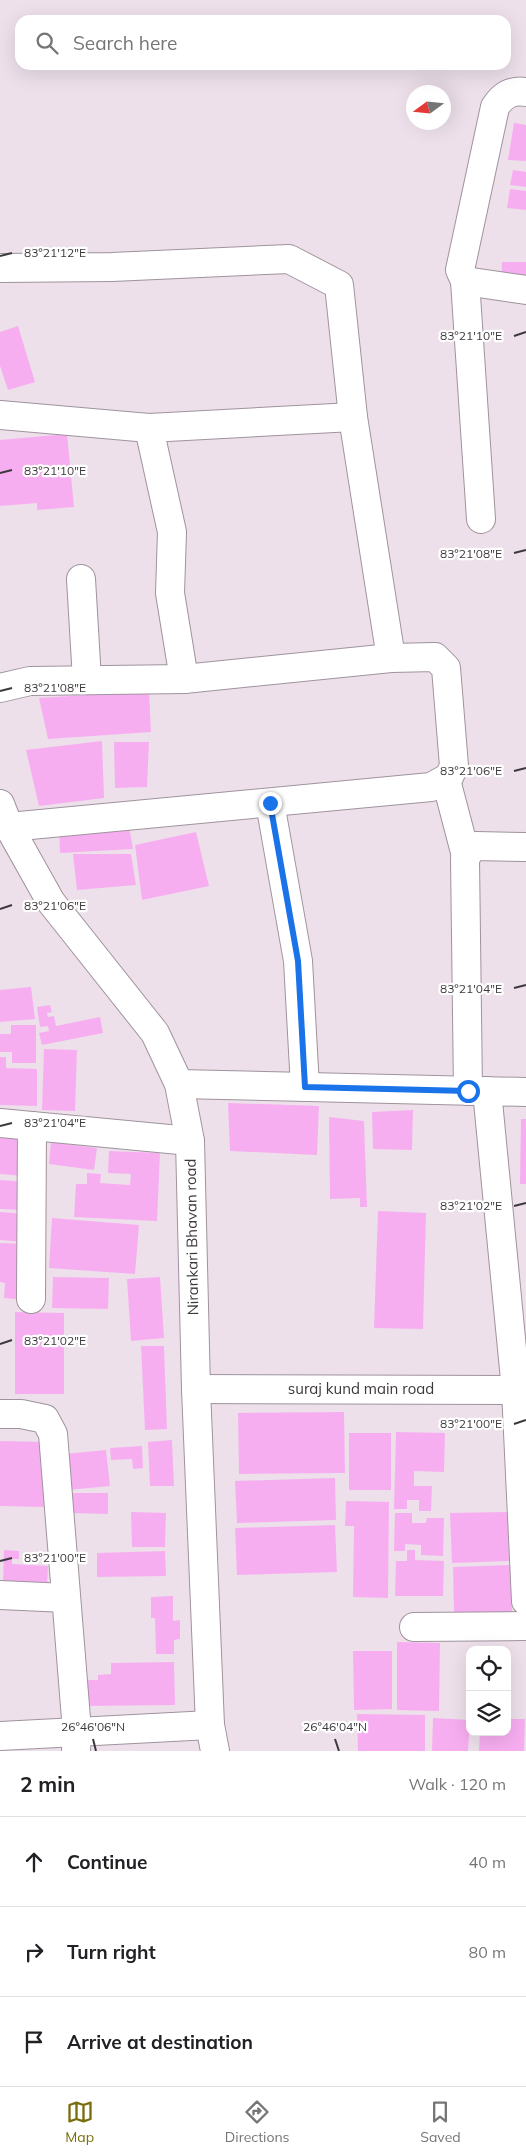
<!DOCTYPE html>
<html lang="en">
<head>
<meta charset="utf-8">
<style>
	:root { --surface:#fff; --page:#f6f6f6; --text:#202124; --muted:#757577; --line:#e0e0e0; --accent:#786e0c }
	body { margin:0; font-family:Mulish,sans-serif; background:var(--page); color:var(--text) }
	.controls { position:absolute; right:15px; bottom:15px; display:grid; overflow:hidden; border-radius:10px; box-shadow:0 5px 20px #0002 }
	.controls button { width:45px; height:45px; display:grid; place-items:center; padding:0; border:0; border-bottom:1px solid var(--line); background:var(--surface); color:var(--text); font:25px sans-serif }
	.compass { position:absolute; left:406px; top:85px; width:45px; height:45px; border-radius:50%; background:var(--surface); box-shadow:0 5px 20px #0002; rotate:255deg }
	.stop { position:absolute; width:15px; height:15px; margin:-11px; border:4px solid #1a73e8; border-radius:50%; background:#fff }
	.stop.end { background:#1a73e8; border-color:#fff; box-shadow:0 1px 5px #0008 }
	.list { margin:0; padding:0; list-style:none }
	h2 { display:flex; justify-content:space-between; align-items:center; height:65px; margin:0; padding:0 20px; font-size:21px }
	h2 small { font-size:16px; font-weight:400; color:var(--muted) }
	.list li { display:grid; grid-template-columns:32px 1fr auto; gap:15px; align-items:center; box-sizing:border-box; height:90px; padding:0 20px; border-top:1px solid var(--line) }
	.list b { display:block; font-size:19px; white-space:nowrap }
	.list em { font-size:16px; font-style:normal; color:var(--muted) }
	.icon { flex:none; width:28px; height:28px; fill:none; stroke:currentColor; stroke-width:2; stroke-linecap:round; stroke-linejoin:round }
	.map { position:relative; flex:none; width:526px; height:1751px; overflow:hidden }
	.search { position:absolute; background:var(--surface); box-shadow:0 5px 20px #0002; left:15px; right:15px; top:15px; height:55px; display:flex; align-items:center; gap:12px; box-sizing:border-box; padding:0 18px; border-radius:15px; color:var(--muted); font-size:19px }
	.sheet { height:335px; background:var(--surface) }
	nav { display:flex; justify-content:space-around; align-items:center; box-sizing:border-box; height:70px; border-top:1px solid var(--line); background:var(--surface); font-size:14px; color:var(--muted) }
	nav a { display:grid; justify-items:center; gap:2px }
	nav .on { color:var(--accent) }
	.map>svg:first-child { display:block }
</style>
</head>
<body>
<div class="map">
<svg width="526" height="1751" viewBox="0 0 526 1751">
	<rect width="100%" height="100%" fill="#ede0eb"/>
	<g fill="#f7aef1">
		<polygon points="514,123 526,125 526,161 508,160"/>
		<polygon points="513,170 526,172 526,187 510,185"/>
		<polygon points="510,189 526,191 526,210 507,208"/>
		<polygon points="502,262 526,262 526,285 501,283"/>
		<polygon points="18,326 35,382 8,390 0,366 0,332"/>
		<polygon points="67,434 74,507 37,510 37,503 0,506 0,440"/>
		<polygon points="149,691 151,732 48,739 39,698"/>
		<polygon points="102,741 104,798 39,806 26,750"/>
		<polygon points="114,742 149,742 147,787 115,788"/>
		<polygon points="129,826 133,849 60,853 59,829"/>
		<polygon points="196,832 209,886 142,900 135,845"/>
		<polygon points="73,854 131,854 136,885 77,890"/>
		<polygon points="31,987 35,1019 0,1022 0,990"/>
		<polygon points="50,1005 52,1012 47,1013 48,1017 54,1016 56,1026 100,1017 103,1033 42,1045 39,1033 49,1031 48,1026 40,1027 37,1007"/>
		<polygon points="11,1025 36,1025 36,1063 12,1063 12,1052 0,1052 0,1034 11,1034"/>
		<polygon points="44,1049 77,1050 75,1111 42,1110"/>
		<polygon points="0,1057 6,1057 6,1068 37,1069 37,1106 0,1105"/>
		<polygon points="228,1103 319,1106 317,1155 230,1151"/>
		<polygon points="413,1110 412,1150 373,1149 372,1112"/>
		<polygon points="329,1117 364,1121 367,1207 360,1207 360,1198 330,1199"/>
		<polygon points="521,1119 526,1119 526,1184 520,1184"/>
		<polygon points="0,1135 29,1138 25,1176 0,1174"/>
		<polygon points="51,1142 97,1148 94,1170 49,1164"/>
		<polygon points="109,1151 160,1153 157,1221 74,1217 76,1184 87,1184 87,1173 101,1174 100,1183 130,1185 131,1174 108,1173"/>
		<polygon points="0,1180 27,1182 25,1210 0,1209"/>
		<polygon points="378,1211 426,1213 423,1329 374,1328"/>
		<polygon points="0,1212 28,1214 25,1242 0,1240"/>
		<polygon points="52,1218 139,1225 135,1274 49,1268"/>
		<polygon points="0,1243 29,1244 26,1300 4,1298 5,1283 0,1282"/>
		<polygon points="53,1277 109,1278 108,1309 52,1308"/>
		<polygon points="160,1277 164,1338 131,1341 127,1279"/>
		<polygon points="15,1312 64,1313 64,1394 15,1394"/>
		<polygon points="141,1346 164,1346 167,1429 145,1430"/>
		<polygon points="344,1412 345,1473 239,1474 238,1413"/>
		<polygon points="396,1432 445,1433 444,1472 414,1471 414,1486 432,1486 431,1511 419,1511 419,1500 407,1500 407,1509 394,1509"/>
		<rect x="349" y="1433" width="42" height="57"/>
		<polygon points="172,1440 174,1486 150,1486 148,1442"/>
		<polygon points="0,1441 45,1442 44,1507 0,1506"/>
		<polygon points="142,1446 143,1468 133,1469 132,1459 111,1460 110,1448"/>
		<polygon points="106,1450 110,1486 68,1490 65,1454"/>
		<polygon points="335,1478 336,1520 237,1523 235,1481"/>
		<polygon points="71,1493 108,1493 108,1514 71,1513"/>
		<polygon points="346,1501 389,1502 388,1598 353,1597 354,1526 345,1526"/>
		<polygon points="131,1512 166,1513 165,1547 132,1547"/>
		<polygon points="508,1512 509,1561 452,1563 450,1513"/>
		<polygon points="395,1513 412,1513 412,1523 426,1523 427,1518 444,1518 443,1556 421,1555 421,1545 405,1544 405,1551 394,1551"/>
		<polygon points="335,1525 337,1572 237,1575 235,1528"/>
		<polygon points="4,1550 19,1551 19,1559 12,1559 12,1564 48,1566 47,1588 3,1586"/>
		<polygon points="407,1550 415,1550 415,1560 444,1561 443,1596 395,1596 396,1561 407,1561"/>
		<polygon points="165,1551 166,1576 97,1577 97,1553"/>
		<polygon points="511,1565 512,1612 454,1614 453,1567"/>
		<polygon points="173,1596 173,1621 180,1620 180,1639 174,1640 174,1654 156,1654 155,1618 151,1618 151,1597"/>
		<polygon points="397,1642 440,1643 439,1711 397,1710"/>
		<polygon points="353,1651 392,1651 392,1709 354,1710"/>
		<polygon points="174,1662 175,1705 84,1706 84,1680 98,1680 98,1675 111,1674 111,1663"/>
		<polygon points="357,1714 425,1715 425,1751 358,1751"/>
		<polygon points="433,1718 470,1720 468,1751 432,1751"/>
		<polygon points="507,1719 525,1719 524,1751 479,1751 480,1732 507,1732"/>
	</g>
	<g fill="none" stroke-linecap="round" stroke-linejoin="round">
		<g stroke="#9f939d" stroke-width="30">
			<g id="minor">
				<polyline points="0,268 112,267 289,259 339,285 353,417 391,658"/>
				<polyline points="465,281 526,290"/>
				<polyline points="0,415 149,428 353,417"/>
				<polyline points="149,428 172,532 170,593 184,679"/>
				<path d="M481 519 465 281 460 270 495 107C503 95 511 90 526 92"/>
				<polyline points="81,579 87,680"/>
				<polyline points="0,688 30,681 184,679 391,658 435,657 446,668 454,766 449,777 431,787 9,827"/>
				<polyline points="446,780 466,856"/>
				<polyline points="270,803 298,961 305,1087"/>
				<polyline points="0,804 9,827 51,902 155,1033 179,1084 190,1141 196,1389 210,1725 215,1751"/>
				<polyline points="179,1084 526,1092"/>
				<polyline points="468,1091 465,859 470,850 476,846 526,847"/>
				<polyline points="487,1091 516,1390 526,1601"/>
				<polyline points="0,1123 190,1141"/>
				<polyline points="31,1299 32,1126"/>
				<polyline points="196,1389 526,1390"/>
				<polyline points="0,1414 21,1414 45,1419 53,1434 77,1731 76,1751"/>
				<polyline points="0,1595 66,1598"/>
				<polyline points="414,1627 526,1626"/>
				<polyline points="0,1736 210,1725"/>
			</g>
		</g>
		<use href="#minor" stroke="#fff" stroke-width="28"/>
	</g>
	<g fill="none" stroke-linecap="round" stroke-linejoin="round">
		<polyline stroke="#1a73e8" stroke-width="6" points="270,803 298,961 305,1087 468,1091"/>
	</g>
	<path fill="none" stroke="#3d383c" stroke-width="2" d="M0 256 12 253M514 336 526 332M0 473 12 470M514 553 526 550M0 691 12 688M514 771 526 768M0 909 12 905M514 988 526 985M0 1126 12 1123M514 1206 526 1203M0 1344 12 1340M514 1424 526 1420M0 1561 12 1558M93 1739 96 1751M335 1739 339 1751"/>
	<g text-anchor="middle" stroke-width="4.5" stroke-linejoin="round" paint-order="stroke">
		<g font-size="15" fill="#3d383c" stroke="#fff">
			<text transform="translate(192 1237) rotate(-91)" y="5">Nirankari Bhavan road</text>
			<text x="361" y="1394">suraj kund main road</text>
		</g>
	</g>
	<g font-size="12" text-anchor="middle" fill="#3d383c" stroke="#fff" stroke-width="4.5" stroke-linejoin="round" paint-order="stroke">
		<text x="55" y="257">83°21'12"E</text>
		<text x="471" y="340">83°21'10"E</text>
		<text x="55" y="475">83°21'10"E</text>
		<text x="471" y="558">83°21'08"E</text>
		<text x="55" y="692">83°21'08"E</text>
		<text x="471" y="775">83°21'06"E</text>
		<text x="55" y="910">83°21'06"E</text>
		<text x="471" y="993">83°21'04"E</text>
		<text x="55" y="1127">83°21'04"E</text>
		<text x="471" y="1210">83°21'02"E</text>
		<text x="55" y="1345">83°21'02"E</text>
		<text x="471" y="1428">83°21'00"E</text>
		<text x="55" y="1562">83°21'00"E</text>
		<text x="93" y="1731">26°46'06"N</text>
		<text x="335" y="1731">26°46'04"N</text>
	</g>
</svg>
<div class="controls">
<button><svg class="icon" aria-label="locate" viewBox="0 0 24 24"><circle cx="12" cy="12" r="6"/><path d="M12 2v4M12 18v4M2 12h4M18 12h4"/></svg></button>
<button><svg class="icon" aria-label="layers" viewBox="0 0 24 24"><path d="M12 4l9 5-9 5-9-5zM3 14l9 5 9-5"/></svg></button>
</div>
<svg class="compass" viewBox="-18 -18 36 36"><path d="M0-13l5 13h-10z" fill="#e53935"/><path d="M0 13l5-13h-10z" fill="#757577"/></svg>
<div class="stop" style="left:468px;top:1091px"></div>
<div class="stop end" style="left:270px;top:803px"></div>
<div class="search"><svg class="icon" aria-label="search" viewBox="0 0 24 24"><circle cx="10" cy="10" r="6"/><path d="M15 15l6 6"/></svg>Search here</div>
</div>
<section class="sheet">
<h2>2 min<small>Walk · 120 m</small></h2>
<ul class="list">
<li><svg class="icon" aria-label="ahead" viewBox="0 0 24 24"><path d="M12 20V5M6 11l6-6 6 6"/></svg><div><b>Continue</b></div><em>40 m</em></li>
<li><svg class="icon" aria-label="right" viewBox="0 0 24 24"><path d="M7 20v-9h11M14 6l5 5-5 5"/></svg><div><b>Turn right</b></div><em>80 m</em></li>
<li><svg class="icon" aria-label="arrive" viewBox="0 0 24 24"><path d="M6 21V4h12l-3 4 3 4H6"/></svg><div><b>Arrive at destination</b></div></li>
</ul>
</section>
<nav>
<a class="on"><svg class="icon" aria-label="map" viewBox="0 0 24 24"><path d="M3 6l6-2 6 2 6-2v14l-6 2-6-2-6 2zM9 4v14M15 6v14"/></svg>Map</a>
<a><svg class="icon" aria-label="directions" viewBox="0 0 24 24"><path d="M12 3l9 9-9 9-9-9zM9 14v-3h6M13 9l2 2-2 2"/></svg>Directions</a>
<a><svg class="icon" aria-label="saved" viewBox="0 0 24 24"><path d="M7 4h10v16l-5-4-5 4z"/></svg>Saved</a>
</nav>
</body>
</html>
